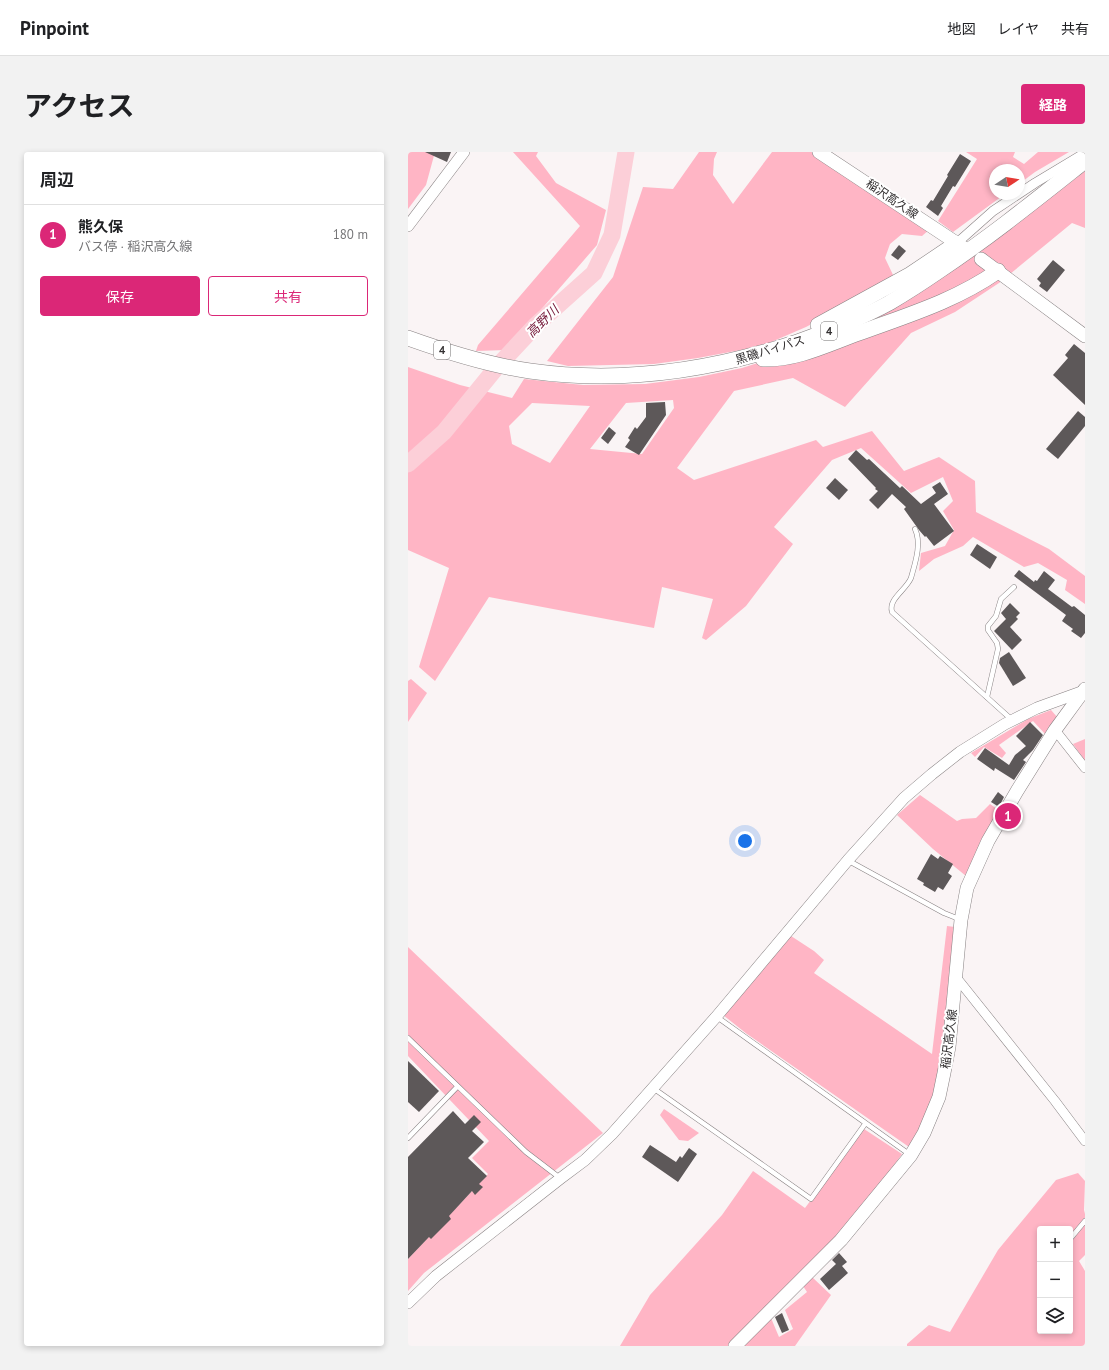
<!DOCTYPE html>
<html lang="ja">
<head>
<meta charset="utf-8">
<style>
	:root { --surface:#fff; --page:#f2f2f2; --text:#202124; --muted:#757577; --line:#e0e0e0; --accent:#db2777 }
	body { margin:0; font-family:"PT Sans","Noto Sans JP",sans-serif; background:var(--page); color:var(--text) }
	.controls { position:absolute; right:12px; bottom:12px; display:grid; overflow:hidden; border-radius:4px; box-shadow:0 2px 6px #0003 }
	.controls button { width:36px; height:36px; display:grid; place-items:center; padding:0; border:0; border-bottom:1px solid var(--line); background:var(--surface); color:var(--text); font:20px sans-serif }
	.compass { position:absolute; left:581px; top:12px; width:36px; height:36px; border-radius:50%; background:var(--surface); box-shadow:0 2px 6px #0003; rotate:78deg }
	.you { position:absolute; left:337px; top:689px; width:14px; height:14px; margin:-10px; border:3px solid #fff; border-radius:50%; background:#1a73e8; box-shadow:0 0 0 6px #1a73e833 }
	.badge { display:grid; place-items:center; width:26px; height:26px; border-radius:50%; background:var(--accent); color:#fff; font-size:13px; font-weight:700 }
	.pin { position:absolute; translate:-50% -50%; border:2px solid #fff; box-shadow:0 1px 4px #0006 }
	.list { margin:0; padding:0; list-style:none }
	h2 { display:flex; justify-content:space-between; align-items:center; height:52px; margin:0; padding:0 16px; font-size:17px }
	h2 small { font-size:13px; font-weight:400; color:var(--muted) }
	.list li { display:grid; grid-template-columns:26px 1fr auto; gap:12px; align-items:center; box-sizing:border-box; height:60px; padding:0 16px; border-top:1px solid var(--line) }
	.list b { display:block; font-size:15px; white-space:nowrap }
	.list p { margin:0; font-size:13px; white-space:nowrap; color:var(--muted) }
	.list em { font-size:13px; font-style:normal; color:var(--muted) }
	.actions { display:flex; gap:8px; padding:12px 16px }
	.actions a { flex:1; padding:9px 0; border:1px solid var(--accent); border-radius:4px; text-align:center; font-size:14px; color:var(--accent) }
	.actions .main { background:var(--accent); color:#fff }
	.icon { flex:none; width:22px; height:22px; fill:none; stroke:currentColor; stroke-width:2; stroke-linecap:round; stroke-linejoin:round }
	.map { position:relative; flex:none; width:677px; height:1194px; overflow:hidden; border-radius:4px }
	header { display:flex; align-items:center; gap:24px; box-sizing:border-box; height:56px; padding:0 20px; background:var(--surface); border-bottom:1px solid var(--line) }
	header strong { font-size:19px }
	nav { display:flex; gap:22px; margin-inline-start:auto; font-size:14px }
	.intro { display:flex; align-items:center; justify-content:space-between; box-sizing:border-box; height:96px; padding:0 24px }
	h1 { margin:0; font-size:28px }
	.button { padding:10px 18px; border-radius:4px; background:var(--accent); color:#fff; font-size:14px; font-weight:700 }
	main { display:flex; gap:24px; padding:0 24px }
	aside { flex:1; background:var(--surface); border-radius:4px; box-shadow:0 2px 6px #0003 }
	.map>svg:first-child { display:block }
</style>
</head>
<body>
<header>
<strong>Pinpoint</strong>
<nav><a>地図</a><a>レイヤ</a><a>共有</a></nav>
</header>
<div class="intro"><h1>アクセス</h1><a class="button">経路</a></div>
<main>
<aside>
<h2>周辺<small></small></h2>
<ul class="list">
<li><span class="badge">1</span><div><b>熊久保</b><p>バス停 · 稲沢高久線</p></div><em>180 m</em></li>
</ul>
<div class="actions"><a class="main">保存</a><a>共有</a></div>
</aside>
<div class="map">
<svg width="677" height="1194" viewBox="0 0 677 1194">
	<rect width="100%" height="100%" fill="#faf4f5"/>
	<g fill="#ffb5c5" fill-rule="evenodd">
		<polygon points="0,0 27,0 18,33 0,57"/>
		<polygon points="105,0 130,0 128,4 148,31 198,58 189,93 98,198 68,199 70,193 172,74"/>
		<polygon points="291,0 309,0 306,7 305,23 325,52 364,0 404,0 522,77 514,84 494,82 482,92 477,106 486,125 445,150 398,175 354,194 290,206 246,212 160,214 139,209 205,125 235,35 265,37"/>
		<polygon points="558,0 607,0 605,5 616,12 630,0 661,0 627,20 611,32 611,18 587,18 587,42 597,42 545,80 530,69 569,7"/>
		<path d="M677 19V76L664 71 591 131 547 160 503 181 437 255 385 226 326 239 269 316 286 328 408 288 415 295 464 279 496 319 531 305 567 329 568 360 641 397 677 424V452L657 438 659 428 630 411 616 415 565 385 555 394 526 407 511 419 513 401 537 394 546 378 535 359 545 349 535 325 503 341 453 296 424 308 366 375 385 392 338 454 298 488 294 486 305 447 254 435 246 476 81 445 27 529 11 515 41 416 0 398V215L52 233 104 246 116 227 175 233 237 232 291 225 334 216 406 193 618 64ZM265 248 266 256 234 302 182 297 218 251ZM124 251 182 254 142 311 104 292 101 274Z"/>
		<polygon points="3,527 19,541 0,570 0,529"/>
		<polygon points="643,558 650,566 638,583 625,569 591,593 598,601 594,606 576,595 567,605 563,601 620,567"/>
		<polygon points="677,587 677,609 665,592"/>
		<polygon points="512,643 549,669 554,667 568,666 582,652 592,659 558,724 525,697 489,663"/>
		<polygon points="539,774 547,775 532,912 526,944 519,964 501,995 339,882 315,863 383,784 406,799 416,808 406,821 524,902"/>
		<polygon points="0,795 195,981 16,1121 0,1139 0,1107 80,1022 64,1006 81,989 0,904"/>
		<polygon points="256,957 291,981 280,989 271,988 252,963"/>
		<polygon points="456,977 494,1002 470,1036 434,1079 322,1194 212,1194 242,1143 314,1063 345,1019 397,1056"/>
		<path d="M670 1021 677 1029 676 1058 677 1062V1103L671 1109 677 1119V1194H499V1192L521 1173 542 1180 590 1098 648 1028ZM632 1077H662V1179H632Z"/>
		<polygon points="404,1125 423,1143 387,1194 334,1194 363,1166 371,1185 385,1177 377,1158 399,1140 395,1134"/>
	</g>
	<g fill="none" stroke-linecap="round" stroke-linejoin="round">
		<polyline stroke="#fccfd8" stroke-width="17" points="0,312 36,280 88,216 128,173 186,121 204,83 218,0"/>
	</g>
	<g fill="#5d5859">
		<polygon points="17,0 43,0 39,10"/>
		<polygon points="552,2 563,9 547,35 545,34 533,54 535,56 530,64 518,55 523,48 525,49 540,24 539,23"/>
		<polygon points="491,93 498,99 490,108 483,103"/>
		<polygon points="645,108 657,118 639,140 631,134 633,131 629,127"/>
		<polygon points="666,192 677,201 677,253 645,223 660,206 657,203"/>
		<polygon points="257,250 258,263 231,303 217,295 222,288 220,286 227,275 229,277 238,265 238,251"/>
		<polygon points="670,259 677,265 677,274 650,307 638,297"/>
		<polygon points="201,275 208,281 200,292 193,286"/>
		<polygon points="448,298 459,308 461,307 492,336 494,334 513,352 528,341 524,335 532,330 540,342 526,352 546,379 526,394 518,384 517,385 511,378 496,357 498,355 484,342 470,357 461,348 470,339 467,337 468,336 440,307"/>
		<polygon points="427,326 440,338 431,348 418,336"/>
		<polygon points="569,392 589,405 582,417 562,403"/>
		<polygon points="611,418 626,430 627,428 629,429 636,419 647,428 640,437 664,455 666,454 677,463 677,481 673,486 663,479 665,477 654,469 658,463 606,424"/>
		<polygon points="602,451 612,461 608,465 610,467 602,475 614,488 604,498 586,479 598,467 593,461"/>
		<polygon points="601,500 618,526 605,534 591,511 592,506"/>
		<polygon points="622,570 635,583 625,598 615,608 618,610 606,628 587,616 586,619 569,607 577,596 601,613 607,603 618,594 608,584"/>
		<polygon points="590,640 596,645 591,655 583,650"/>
		<polygon points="523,702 530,707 532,704 545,712 540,721 544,724 535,738 530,735 527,740 515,733 516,731 509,727"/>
		<polygon points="0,909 31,939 11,960 0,950"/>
		<polygon points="45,959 57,972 66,963 73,970 64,979 76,990 60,1006 79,1024 71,1032 75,1035 67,1043 64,1039 41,1064 43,1067 23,1087 21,1085 0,1107 0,1005"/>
		<polygon points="242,993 268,1010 272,1004 274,1006 281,996 289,1002 270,1030 234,1005"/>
		<polygon points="431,1101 439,1110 434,1114 440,1121 421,1138 412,1127 428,1112 424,1108"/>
		<polygon points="374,1161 381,1178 374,1181 367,1165"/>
	</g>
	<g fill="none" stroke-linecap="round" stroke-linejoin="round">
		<g stroke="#888283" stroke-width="5.5">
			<g id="service">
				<path d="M507 377C514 392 507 411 503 426 498 438 480 447 484 460L603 567"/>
				<polyline points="579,545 590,497 589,491 580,478 580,474 588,464 593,447 606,435"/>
				<polyline points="441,709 536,761 551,767"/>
				<polyline points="309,865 501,1002"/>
				<polyline points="0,886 118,1000 152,1026"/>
				<polyline points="245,936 403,1047 457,972"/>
				<polyline points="0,986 49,935"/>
				<polyline points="662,1087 677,1069"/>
			</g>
		</g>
		<g stroke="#888283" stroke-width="10">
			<g id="minor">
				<polyline points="549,91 585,59 627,31 677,1"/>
				<polyline points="647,578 677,616"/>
				<polyline points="548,825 647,949 677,989"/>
			</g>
		</g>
		<g stroke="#888283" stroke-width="12">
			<g id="tertiary">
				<polyline points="0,74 56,0"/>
				<polyline points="0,1151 28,1124 153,1026 177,1008 204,982 308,865 440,708 496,646 524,622 552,600 597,572 629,556 676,539"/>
			</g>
		</g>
		<g stroke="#888283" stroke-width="14">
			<g id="secondary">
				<polyline points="411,0 556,96"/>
				<polyline points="573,107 677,184"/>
				<polyline points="327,1194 433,1088 503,1003 516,981 531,945 536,921 541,895 553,768 559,736 580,689 609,639 647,578 677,537"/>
			</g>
		</g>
		<g stroke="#888283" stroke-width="16">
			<g id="trunk">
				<polyline points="410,173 503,122 549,91"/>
				<path d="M0 186C39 200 80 213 122 219 213 232 302 219 389 190 420 179 452 167 481 151 498 141 515 130 531 119 582 85 629 47 677 9"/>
				<path d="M355 207C389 208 420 192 451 181 500 163 547 149 590 119"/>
			</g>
		</g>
		<use href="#service" stroke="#fff" stroke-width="4.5"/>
		<use href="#minor" stroke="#fff" stroke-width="9"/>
		<use href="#tertiary" stroke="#fff" stroke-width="11"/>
		<use href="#secondary" stroke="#fff" stroke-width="13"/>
		<use href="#trunk" stroke="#fff" stroke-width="15"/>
	</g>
	<g text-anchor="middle" stroke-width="4" stroke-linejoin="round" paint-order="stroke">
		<g fill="#fff" stroke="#706e6f" stroke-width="1">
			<rect x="413" y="170" width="16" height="18" rx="3"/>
			<rect x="26" y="189" width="16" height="18" rx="3"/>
		</g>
		<g font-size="11" font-weight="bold" fill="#333031">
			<text x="421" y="183">4</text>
			<text x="34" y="202">4</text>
		</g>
		<g font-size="12" fill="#333031" stroke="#fff">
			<text transform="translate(484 47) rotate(34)" y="4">稲沢高久線</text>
			<text transform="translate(362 198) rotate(-17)" y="4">黒磯バイパス</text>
			<text transform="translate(541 887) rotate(-83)" y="4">稲沢高久線</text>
		</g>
		<g font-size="13" font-style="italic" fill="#751939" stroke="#fff">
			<text transform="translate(134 169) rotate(-44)" y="5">高野川</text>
		</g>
	</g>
</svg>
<div class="controls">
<button>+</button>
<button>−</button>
<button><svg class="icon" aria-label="layers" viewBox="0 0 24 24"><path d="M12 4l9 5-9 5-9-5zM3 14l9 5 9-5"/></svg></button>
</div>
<svg class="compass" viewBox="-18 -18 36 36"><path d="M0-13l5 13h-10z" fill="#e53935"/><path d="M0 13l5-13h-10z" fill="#757577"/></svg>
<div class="you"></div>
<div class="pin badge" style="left:600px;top:664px">1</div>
</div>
</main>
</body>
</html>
